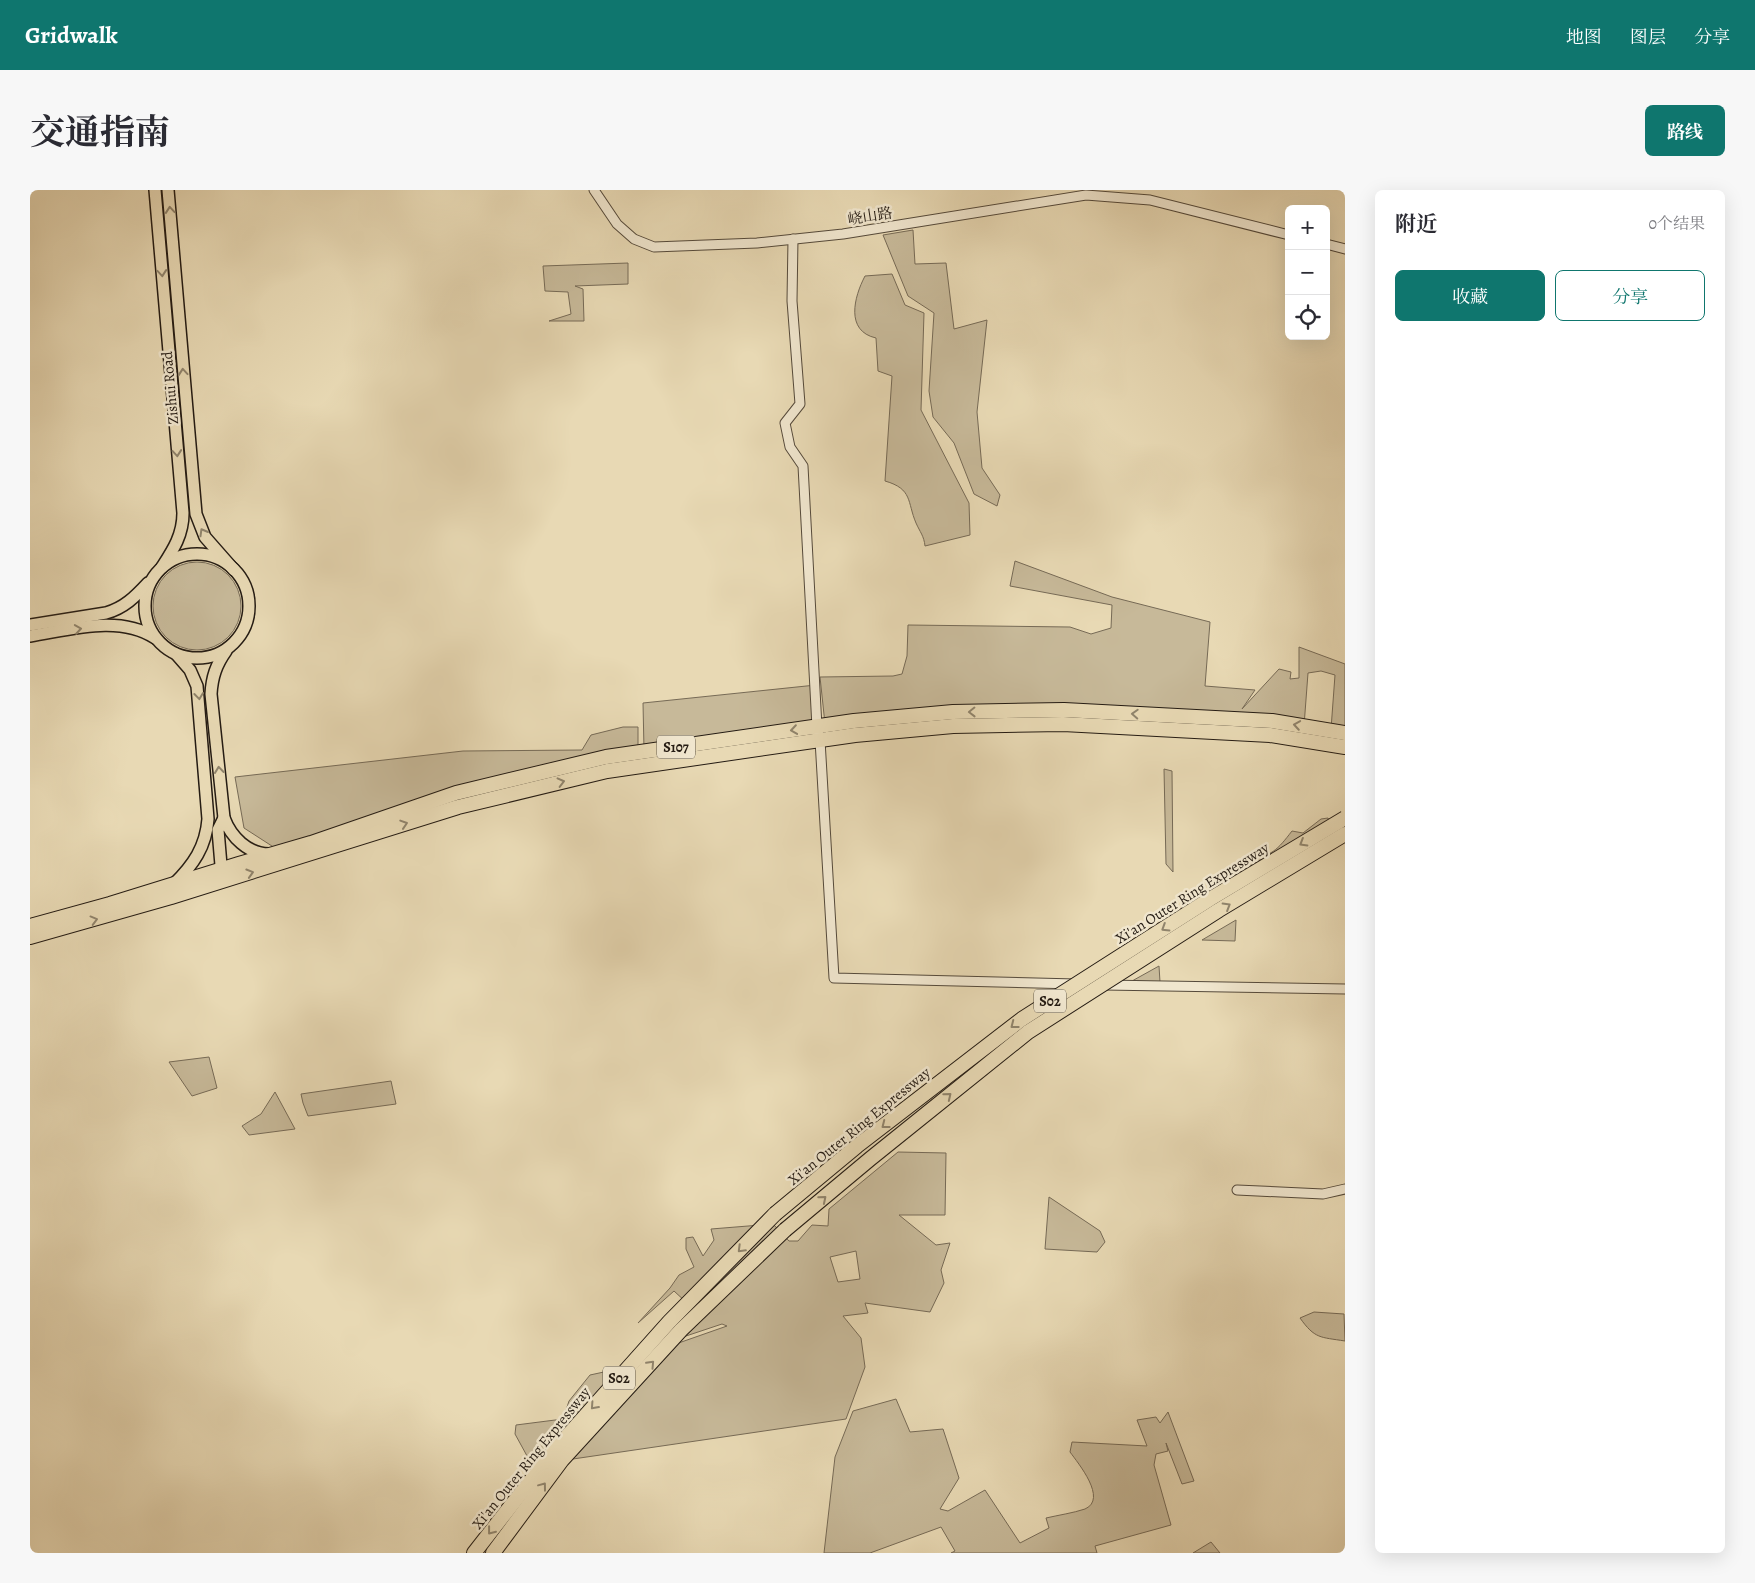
<!DOCTYPE html>
<html lang="zh">
<head>
<meta charset="utf-8">
<style>
	:root { --surface:#fff; --page:#f7f7f7; --text:#2b2b33; --muted:#7c7c81; --line:#e1e1e2; --accent:#0f766e }
	body { margin:0; font-family:Alegreya,"Noto Serif SC",serif; background:var(--page); color:var(--text) }
	.controls { position:absolute; right:15px; top:15px; display:grid; overflow:hidden; border-radius:8px; box-shadow:0 5px 20px #0002 }
	.controls button { width:45px; height:45px; display:grid; place-items:center; padding:0; border:0; border-bottom:1px solid var(--line); background:var(--surface); color:var(--text); font:25px sans-serif }
	.list { margin:0; padding:0; list-style:none }
	h2 { display:flex; justify-content:space-between; align-items:center; height:65px; margin:0; padding:0 20px; font-size:21px }
	h2 small { font-size:16px; font-weight:400; color:var(--muted) }
	.actions { display:flex; gap:10px; padding:15px 20px }
	.actions a { flex:1; padding:11px 0; border:1px solid var(--accent); border-radius:8px; text-align:center; font-size:18px; color:var(--accent) }
	.actions .main { background:var(--accent); color:#fff }
	.icon { flex:none; width:28px; height:28px; fill:none; stroke:currentColor; stroke-width:2; stroke-linecap:round; stroke-linejoin:round }
	.map { position:relative; flex:none; width:1315px; height:1363px; overflow:hidden; border-radius:8px }
	header { display:flex; align-items:center; gap:30px; box-sizing:border-box; height:70px; padding:0 25px; background:var(--accent); color:#fff }
	header strong { font-size:24px }
	nav { display:flex; gap:28px; margin-inline-start:auto; font-size:18px }
	.intro { display:flex; align-items:center; justify-content:space-between; box-sizing:border-box; height:120px; padding:0 30px }
	h1 { margin:0; font-size:35px }
	.button { padding:12px 22px; border-radius:8px; background:var(--accent); color:#fff; font-size:18px; font-weight:700 }
	main { display:flex; gap:30px; padding:0 30px }
	aside { flex:1; background:var(--surface); border-radius:8px; box-shadow:0 5px 20px #0002 }
	.map>svg:first-child { display:block }
</style>
</head>
<body>
<header>
<strong>Gridwalk</strong>
<nav><a>地图</a><a>图层</a><a>分享</a></nav>
</header>
<div class="intro"><h1>交通指南</h1><a class="button">路线</a></div>
<main>
<div class="map">
<svg width="1315" height="1363" viewBox="0 0 1315 1363">
	<rect width="100%" height="100%" fill="#e8d9b4"/>
	<filter id="stains"><feTurbulence type="fractalNoise" baseFrequency=".004" numOctaves="4"/><feColorMatrix values="0 0 0 0 .2 0 0 0 0 .09 0 0 0 0 .02 0 0 0 .5 -.17"/></filter>
	<radialGradient id="worn" r=".72"><stop offset=".6" stop-color="#630" stop-opacity="0"/><stop offset="1" stop-color="#630" stop-opacity=".3"/></radialGradient>
	<g fill="#c7b999" stroke="#766a56" fill-rule="evenodd">
		<polygon points="883,40 885,74 916,73 924,139 957,130 947,222 952,278 970,305 967,316 944,304 924,253 903,227 899,201 904,123 878,106 853,45"/>
		<polygon points="598,73 598,94 545,96 553,99 554,131 519,131 541,124 538,102 515,101 513,76"/>
		<path d="M862 84 875 115 894 123 891 220 939 313 940 345 895 356C894 346 890 342 886 333 877 312 883 299 855 291L862 186 848 181 846 148C815 141 824 107 835 86Z"/>
		<polygon points="985,371 1082,407 1180,432 1175,496 1225,500 1212,519 1249,479 1261,482 1260,489 1269,488 1269,457 1315,474 1315,541 1301,539 1305,485 1291,481 1278,483 1274,536 1035,521 795,534 790,487 863,486 872,484 877,466 878,435 1040,437 1061,444 1081,438 1082,415 980,396"/>
		<circle cx="167" cy="416" r="44"/>
		<polygon points="786,495 788,535 614,560 613,513"/>
		<polygon points="593,537 608,537 608,561 245,658 214,638 205,587 433,561 552,560 561,545"/>
		<polygon points="1134,579 1142,581 1143,682 1136,674"/>
		<path d="M1298 628 1299 630 1213 685 1212 676 1217 668C1241 668 1248 659 1262 641L1273 643 1291 629Z"/>
		<polygon points="1206,730 1205,751 1172,750"/>
		<polygon points="1129,776 1130,792 1102,791"/>
		<polygon points="179,867 187,898 162,906 139,872"/>
		<polygon points="361,891 366,914 278,926 273,913 271,904"/>
		<polygon points="245,902 265,939 219,945 212,936 231,924"/>
		<path d="M868 962 916 963 915 1025H869L906 1055 920 1053 911 1080 914 1093 900 1122 835 1113 838 1123 813 1126 831 1148 835 1177 816 1229 502 1275 485 1244 486 1235 533 1229 539 1211 560 1185 583 1180 602 1198 640 1156 697 1136 692 1134 647 1149 669 1124 644 1101 608 1133 640 1098 649 1085 664 1077 656 1059V1048L663 1047 673 1066 684 1050 681 1039 743 1034 759 1051H768L782 1035 798 1036 799 1019ZM826 1061 830 1089 808 1092 800 1067Z"/>
		<polygon points="1019,1007 1070,1041 1075,1052 1067,1062 1015,1059"/>
		<path d="M1284 1122 1314 1124 1315 1151C1290 1147 1285 1149 1270 1128Z"/>
		<path d="M866 1209 880 1242 913 1239 929 1288 910 1319 918 1321 955 1300 990 1353 1019 1338 1016 1328C1029 1325 1043 1323 1055 1319 1078 1309 1048 1273 1040 1262L1042 1252 1117 1256 1107 1230 1126 1227 1130 1233 1138 1222 1164 1291 1152 1294 1136 1253 1138 1261 1126 1264 1124 1275 1141 1335 1065 1356 1067 1363H921L925 1361 911 1337 840 1363H794L805 1267 823 1221Z"/>
		<polygon points="1181,1352 1190,1363 1163,1363"/>
	</g>
	<g fill="none" stroke-linecap="round" stroke-linejoin="round">
		<g stroke="#554a3b" stroke-width="11">
			<g id="minor">
				<polyline points="564,0 587,34 604,49 624,57 727,53 813,44 1056,5 1120,10 1259,45"/>
				<polyline points="763,49 762,111 770,214 755,233 760,257 773,276 787,537 790,550 804,788 1046,794"/>
				<polyline points="1296,54 1315,59"/>
				<polyline points="1074,795 1315,799"/>
				<polyline points="1207,1000 1293,1004 1315,999"/>
			</g>
		</g>
		<g stroke="#241b13" stroke-width="14">
			<g id="major">
				<path d="M125 0 153 323C153 345 143 360 132 377"/>
				<polyline points="138,0 166,324 175,347 204,380"/>
				<circle cx="167" cy="416" r="52"/>
				<path d="M0 435 76 423C94 418 105 407 118 393"/>
				<path d="M0 446C39 440 89 424 125 448"/>
				<path d="M196 461C186 475 182 487 181 504L194 628C201 647 218 664 239 664"/>
				<polyline points="192,687 188,640 194,628"/>
				<path d="M144 694C163 675 176 657 178 629L167 496 160 480 146 464"/>
			</g>
		</g>
		<g stroke="#241b13" stroke-width="16">
			<g id="highway">
				<polyline points="0,736 80,714 209,674 281,653 426,603 576,567 824,531 923,522 1034,520 1242,531 1315,543"/>
				<polyline points="0,747 141,707 428,617 577,581 825,545 923,536 1033,534 1240,545 1315,557"/>
				<polyline points="444,1363 523,1262 639,1132 745,1024"/>
				<polyline points="463,1363 532,1270 651,1140 755,1040"/>
			</g>
		</g>
		<use href="#minor" stroke="#f0e6ce" stroke-width="9"/>
		<use href="#major" stroke="#e8d9b4" stroke-width="11"/>
		<use href="#highway" stroke="#e8d9b4" stroke-width="14"/>
		<g stroke="#241b13" stroke-width="16" stroke-linecap="butt">
			<g id="highway-bridge">
				<polyline points="745,1024 827,956 992,829 1180,709 1315,628"/>
				<polyline points="755,1040 840,969 998,842 1189,720 1315,644"/>
			</g>
		</g>
		<use href="#highway-bridge" stroke="#e8d9b4" stroke-width="14"/>
	</g>
	<defs><path id="oneway-chevron" d="M-2-3.5L2.5 0L-2 3.5" fill="none" stroke-width="1.6" stroke-linecap="round" stroke-linejoin="round" transform="scale(1.25)"/></defs>
	<g stroke="#90846c">
		<use href="#oneway-chevron" transform="translate(140 20) rotate(-95)"/>
		<use href="#oneway-chevron" transform="translate(132 83) rotate(85)"/>
		<use href="#oneway-chevron" transform="translate(153 182) rotate(-95)"/>
		<use href="#oneway-chevron" transform="translate(147 263) rotate(85)"/>
		<use href="#oneway-chevron" transform="translate(173 342) rotate(-120)"/>
		<use href="#oneway-chevron" transform="translate(48 439) rotate(-9)"/>
		<use href="#oneway-chevron" transform="translate(169 506) rotate(83)"/>
		<use href="#oneway-chevron" transform="translate(942 522) rotate(179)"/>
		<use href="#oneway-chevron" transform="translate(1105 524) rotate(-177)"/>
		<use href="#oneway-chevron" transform="translate(1267 535) rotate(-171)"/>
		<use href="#oneway-chevron" transform="translate(764 540) rotate(172)"/>
		<use href="#oneway-chevron" transform="translate(189 580) rotate(-96)"/>
		<use href="#oneway-chevron" transform="translate(531 592) rotate(-14)"/>
		<use href="#oneway-chevron" transform="translate(374 634) rotate(-18)"/>
		<use href="#oneway-chevron" transform="translate(1273 653) rotate(149)"/>
		<use href="#oneway-chevron" transform="translate(220 683) rotate(-17)"/>
		<use href="#oneway-chevron" transform="translate(1197 716) rotate(-31)"/>
		<use href="#oneway-chevron" transform="translate(64 730) rotate(-15)"/>
		<use href="#oneway-chevron" transform="translate(1135 738) rotate(148)"/>
		<use href="#oneway-chevron" transform="translate(984 835) rotate(142)"/>
		<use href="#oneway-chevron" transform="translate(918 906) rotate(-39)"/>
		<use href="#oneway-chevron" transform="translate(855 935) rotate(142)"/>
		<use href="#oneway-chevron" transform="translate(793 1009) rotate(-40)"/>
		<use href="#oneway-chevron" transform="translate(711 1059) rotate(135)"/>
		<use href="#oneway-chevron" transform="translate(621 1174) rotate(-47)"/>
		<use href="#oneway-chevron" transform="translate(564 1216) rotate(132)"/>
		<use href="#oneway-chevron" transform="translate(513 1296) rotate(-53)"/>
		<use href="#oneway-chevron" transform="translate(461 1341) rotate(128)"/>
	</g>
	<g text-anchor="middle" stroke-width="5" stroke-linejoin="round" paint-order="stroke">
		<g fill="#f0e6ce" stroke="#61584b" stroke-width="1">
			<rect x="627" y="545.5" width="38" height="23" rx="4"/>
			<rect x="1004" y="799.5" width="32" height="23" rx="4"/>
			<rect x="573" y="1176.5" width="32" height="23" rx="4"/>
		</g>
		<g font-size="14" font-weight="bold" fill="#241b13">
			<text x="646" y="562">S107</text>
			<text x="1020" y="816">S02</text>
			<text x="589" y="1193">S02</text>
		</g>
		<g font-size="15" fill="#241b13" stroke="#f0e6ce">
			<text transform="translate(840 26) rotate(-9)" y="5">峣山路</text>
			<text transform="translate(140 198) rotate(-95)" y="5">Zishui Road</text>
			<text transform="translate(1162 703) rotate(-32)" y="5">Xi'an Outer Ring Expressway</text>
			<text transform="translate(829 936) rotate(-39)" y="5">Xi'an Outer Ring Expressway</text>
			<text transform="translate(501 1268) rotate(-51)" y="5">Xi'an Outer Ring Expressway</text>
		</g>
	</g>
	<rect width="100%" height="100%" filter="url(#stains)"/>
	<rect width="100%" height="100%" fill="url(#worn)"/>
</svg>
<div class="controls">
<button>+</button>
<button>−</button>
<button><svg class="icon" aria-label="locate" viewBox="0 0 24 24"><circle cx="12" cy="12" r="6"/><path d="M12 2v4M12 18v4M2 12h4M18 12h4"/></svg></button>
</div>
</div>
<aside>
<h2>附近<small>0个结果</small></h2>
<ul class="list">
</ul>
<div class="actions"><a class="main">收藏</a><a>分享</a></div>
</aside>
</main>
</body>
</html>
